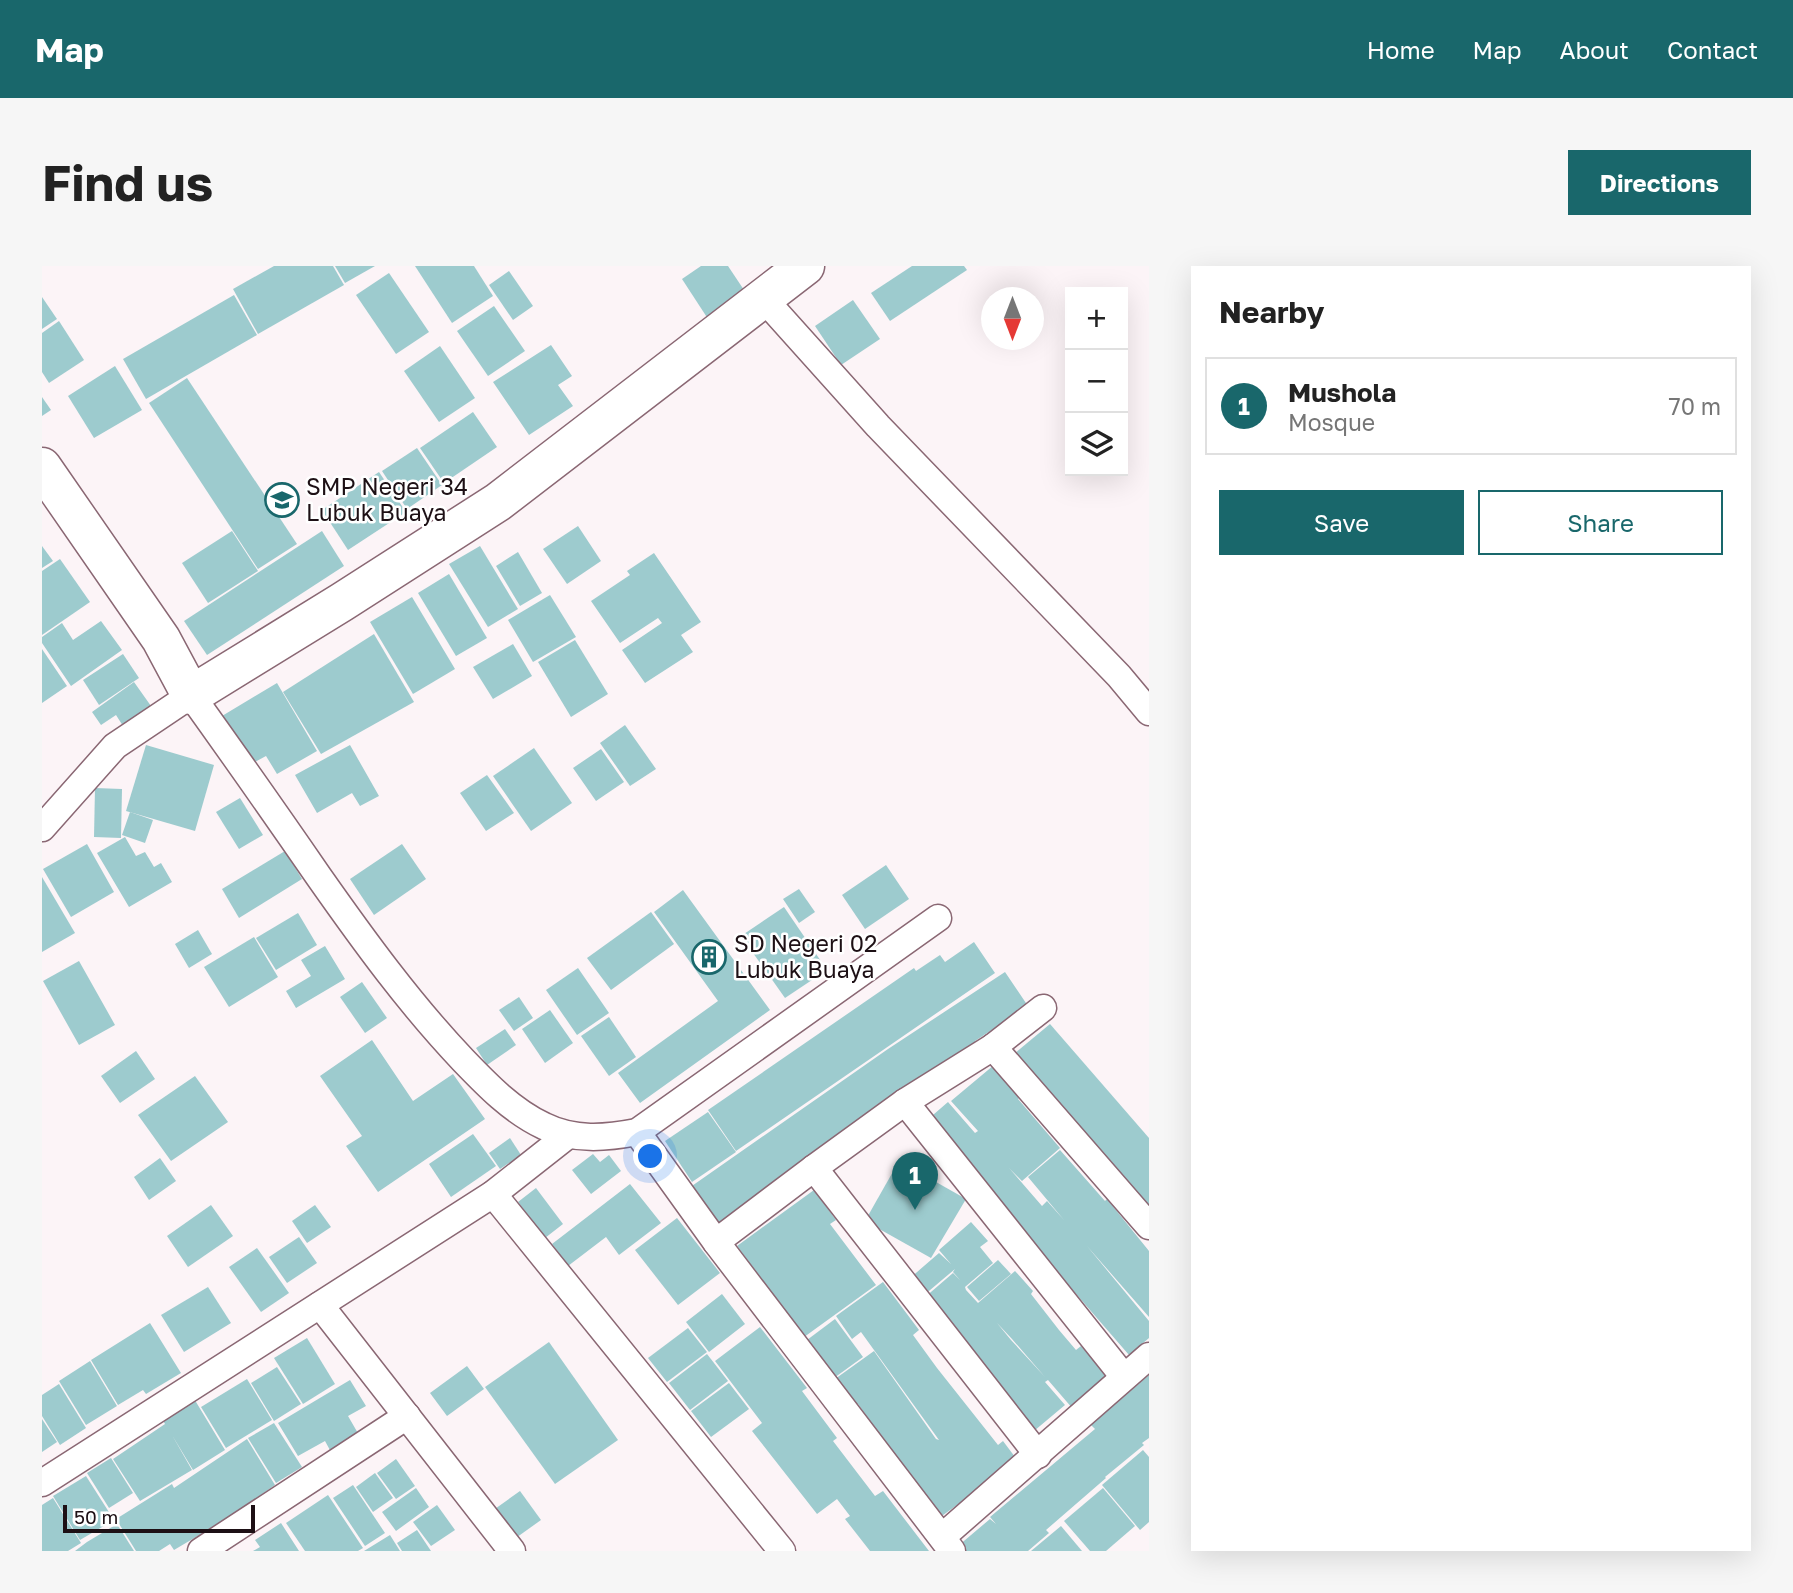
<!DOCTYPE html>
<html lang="en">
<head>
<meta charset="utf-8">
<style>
	:root { --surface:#fff; --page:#f6f6f6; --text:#222; --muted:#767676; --line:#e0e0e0; --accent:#19676b }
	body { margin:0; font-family:"Golos Text",sans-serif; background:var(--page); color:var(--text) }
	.controls { position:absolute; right:21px; top:21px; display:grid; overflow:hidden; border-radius:0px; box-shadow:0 7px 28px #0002 }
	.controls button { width:63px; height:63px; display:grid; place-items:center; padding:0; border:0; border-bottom:2px solid var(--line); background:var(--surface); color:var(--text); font:35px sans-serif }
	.compass { position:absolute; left:939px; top:21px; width:63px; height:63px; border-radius:50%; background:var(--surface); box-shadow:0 7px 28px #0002; rotate:180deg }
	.scale { position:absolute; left:21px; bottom:18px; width:192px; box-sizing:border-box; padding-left:7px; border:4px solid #1d1015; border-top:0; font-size:19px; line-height:24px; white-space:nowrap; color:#1d1015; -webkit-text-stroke:5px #fff; paint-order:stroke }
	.you { position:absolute; left:609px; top:891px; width:24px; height:24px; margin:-18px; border:5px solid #fff; border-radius:50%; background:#1a73e8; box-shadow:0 0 0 10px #1a73e833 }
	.badge { display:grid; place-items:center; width:46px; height:46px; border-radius:50%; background:var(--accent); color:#fff; font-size:23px; font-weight:700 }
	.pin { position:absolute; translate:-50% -58px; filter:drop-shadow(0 2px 4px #0008) }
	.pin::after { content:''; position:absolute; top:37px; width:24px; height:21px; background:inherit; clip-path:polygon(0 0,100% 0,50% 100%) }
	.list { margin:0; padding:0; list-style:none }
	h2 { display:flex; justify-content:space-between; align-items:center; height:91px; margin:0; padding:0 28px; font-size:30px }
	h2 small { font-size:23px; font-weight:400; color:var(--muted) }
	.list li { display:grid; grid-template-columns:46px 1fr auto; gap:21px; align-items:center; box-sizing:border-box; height:98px; margin:0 14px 14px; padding:0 14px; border:2px solid var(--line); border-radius:0px }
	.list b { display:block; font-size:26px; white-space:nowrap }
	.list p { margin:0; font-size:23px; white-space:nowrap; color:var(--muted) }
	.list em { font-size:23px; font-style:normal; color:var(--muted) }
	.actions { display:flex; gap:14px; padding:21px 28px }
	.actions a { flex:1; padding:16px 0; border:2px solid var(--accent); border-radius:0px; text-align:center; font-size:24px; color:var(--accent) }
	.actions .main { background:var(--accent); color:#fff }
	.icon { flex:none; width:38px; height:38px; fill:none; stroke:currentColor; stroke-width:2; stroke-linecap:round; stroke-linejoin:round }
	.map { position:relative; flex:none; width:1107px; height:1285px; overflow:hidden; border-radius:0px }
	header { display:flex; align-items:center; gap:42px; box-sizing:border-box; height:98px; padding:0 35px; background:var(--accent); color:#fff }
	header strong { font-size:33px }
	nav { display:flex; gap:38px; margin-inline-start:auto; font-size:24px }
	.intro { display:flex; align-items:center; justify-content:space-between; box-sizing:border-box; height:168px; padding:0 42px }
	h1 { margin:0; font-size:49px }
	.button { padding:18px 32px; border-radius:0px; background:var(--accent); color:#fff; font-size:24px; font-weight:700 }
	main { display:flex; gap:42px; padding:0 42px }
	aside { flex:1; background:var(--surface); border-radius:0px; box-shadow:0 7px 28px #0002 }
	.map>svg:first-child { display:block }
</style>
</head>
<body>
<header>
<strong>Map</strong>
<nav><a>Home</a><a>Map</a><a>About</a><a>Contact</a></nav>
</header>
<div class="intro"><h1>Find us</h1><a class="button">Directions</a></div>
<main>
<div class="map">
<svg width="1107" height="1285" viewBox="0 0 1107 1285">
	<rect width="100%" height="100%" fill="#fcf4f7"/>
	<g fill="#9dcbce" fill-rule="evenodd">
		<polygon points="232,0 291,0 302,19 216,68 191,23"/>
		<polygon points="293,0 333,0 303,17"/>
		<polygon points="373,0 432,0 451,30 410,57"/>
		<polygon points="659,0 686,0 706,30 668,56 640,13"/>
		<polygon points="870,0 922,0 925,4 848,55 829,27"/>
		<polygon points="467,5 491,40 471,54 447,19"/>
		<polygon points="347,7 387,66 354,88 314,29"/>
		<polygon points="192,29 215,69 104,133 81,93"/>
		<polygon points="0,31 15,53 0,63"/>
		<polygon points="811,34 838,73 799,99 773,60"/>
		<polygon points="452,40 483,85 446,110 415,65"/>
		<polygon points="17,55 42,94 7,117 0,106 0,67"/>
		<polygon points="509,79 530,110 516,119 531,140 487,169 451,116"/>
		<polygon points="398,80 433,132 397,156 362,105"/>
		<polygon points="73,100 100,144 52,172 26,130"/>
		<polygon points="145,112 255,278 216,303 107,137"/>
		<polygon points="0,131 9,144 0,150"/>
		<polygon points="431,146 455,181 402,217 378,182"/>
		<polygon points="375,182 400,219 365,243 340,205"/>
		<polygon points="337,206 364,246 306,284 280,244"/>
		<polygon points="536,260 559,295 525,318 501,283"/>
		<polygon points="190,265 216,305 166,337 140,297"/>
		<polygon points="280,265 302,300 165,389 142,355"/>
		<polygon points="0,280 11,295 0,302"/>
		<polygon points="438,280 476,343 446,361 407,298"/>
		<polygon points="476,286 500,327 478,340 454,300"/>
		<polygon points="612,287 659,356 639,369 651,386 603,417 580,384 620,357 616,352 578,377 549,335 588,309 585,305"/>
		<polygon points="18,293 48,336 0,369 0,305"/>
		<polygon points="407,308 445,372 414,390 376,327"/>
		<polygon points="508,329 534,371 491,396 466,354"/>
		<polygon points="370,331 413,403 371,428 328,356"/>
		<polygon points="59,355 80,384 29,420 0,377 0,371 20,357 31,374"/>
		<polygon points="332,368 372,436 279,488 241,426"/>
		<polygon points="533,374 566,428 529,451 496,396"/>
		<polygon points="471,378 490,410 451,433 431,401"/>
		<polygon points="0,383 25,420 0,437"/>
		<polygon points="81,388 97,412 57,439 41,414"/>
		<polygon points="92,416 109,440 81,460 74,449 59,459 50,446"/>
		<polygon points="235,417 275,485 235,508 224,490 209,498 180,450"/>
		<polygon points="583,459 614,503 588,520 558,477"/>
		<polygon points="104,479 172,499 153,565 84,545"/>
		<polygon points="308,479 337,530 318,540 310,527 275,547 253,509"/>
		<polygon points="492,482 530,537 489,565 451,510"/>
		<polygon points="559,483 582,516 554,535 531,502"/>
		<polygon points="445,509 472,547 444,565 418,527"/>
		<polygon points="53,522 80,523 79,572 52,571"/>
		<polygon points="198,532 221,569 197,583 174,546"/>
		<polygon points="88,546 111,554 103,577 80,569"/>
		<polygon points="83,571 94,590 103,586 112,601 119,597 130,616 87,641 55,587"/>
		<polygon points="45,578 72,626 29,651 1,603"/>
		<polygon points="360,578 384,613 332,649 308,613"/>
		<polygon points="243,585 260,613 197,652 180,623"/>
		<polygon points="844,599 867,633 823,663 800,629"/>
		<polygon points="0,611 33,667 0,686"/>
		<polygon points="757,623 773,646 757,657 741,633"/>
		<polygon points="641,624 728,744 598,837 576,807 676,735 612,646"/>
		<polygon points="742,641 785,704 743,732 699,670"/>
		<polygon points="609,646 632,678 569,724 545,692"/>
		<polygon points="256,647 275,679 234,704 214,672"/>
		<polygon points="156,664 170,688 147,702 133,678"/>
		<polygon points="212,671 236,711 187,741 162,701"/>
		<polygon points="932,676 953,707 694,885 666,844 872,702 874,705 898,689 903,696"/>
		<polygon points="283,680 303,713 254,742 244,725 269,710 259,694"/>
		<polygon points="37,695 73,759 37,779 1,715"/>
		<polygon points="536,702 567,747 535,769 504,724"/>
		<polygon points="963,706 986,740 933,775 934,777 673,960 647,922 846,783"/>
		<polygon points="320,716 345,752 323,767 298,731"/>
		<polygon points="477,731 491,752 472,765 457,744"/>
		<polygon points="508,744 531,777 503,797 480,763"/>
		<polygon points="567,751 594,791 567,810 539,770"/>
		<polygon points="1008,758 1107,872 1107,947 972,788"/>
		<polygon points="463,763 474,779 445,799 434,782"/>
		<polygon points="330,774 371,835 411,808 443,853 336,926 304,880 320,870 278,810"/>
		<polygon points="94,785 113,813 78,837 59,810"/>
		<polygon points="952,799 979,830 976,833 1018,882 980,915 967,902 1000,940 1005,935 1022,954 986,911 1018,884 1063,935 1065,933 1107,985 1107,1051 1045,980 1107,1055 1107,1072 1087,1089 884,855 906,836 933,867 936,865 909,835"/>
		<polygon points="153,810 186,856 129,895 96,849"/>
		<polygon points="666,846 694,886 650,916 623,875"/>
		<polygon points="431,868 454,900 409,931 387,898"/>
		<polygon points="468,872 479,889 458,903 447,887"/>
		<polygon points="551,888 558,896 567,889 579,905 549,928 530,904"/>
		<polygon points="118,892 134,915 107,934 92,911"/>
		<polygon points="857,895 924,933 889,992 823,955"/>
		<polygon points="588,918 619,957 577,989 564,971 526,1000 510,978"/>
		<polygon points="494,922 521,958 503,972 476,936"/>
		<polygon points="772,924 794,954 788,958 834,1019 758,1074 718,1011 695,980"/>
		<polygon points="169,939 191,970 146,1001 125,970"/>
		<polygon points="273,939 289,961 265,977 250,955"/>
		<polygon points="635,952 678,1007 636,1039 593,984"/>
		<path d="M929 956 946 975 938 981 951 997 923 1021 924 1024 936 1037 973 1005 991 1025 989 1028 1017 1064 1034 1084 1039 1080 1067 1112 1031 1143 1006 1114 1003 1116 1023 1139 992 1165 882 1032 911 1007 918 1014 911 1006 913 1003 881 1030 867 1013 897 987 909 998 897 984ZM955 1057 970 1073 1003 1111 969 1074Z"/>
		<polygon points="257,971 275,997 245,1017 227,991"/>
		<polygon points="215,982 247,1027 219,1046 187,1001"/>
		<polygon points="956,994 969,1008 937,1035 925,1021"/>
		<polygon points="841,1016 877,1064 871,1069 895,1102 956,1179 961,1175 976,1195 897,1252 816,1138 813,1140 793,1113 832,1085 894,1173 897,1174 819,1066 810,1073 794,1050"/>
		<polygon points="166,1021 189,1057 142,1086 119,1049"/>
		<polygon points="680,1028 703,1058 667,1086 644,1056"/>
		<polygon points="793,1053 821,1091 792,1112 765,1074"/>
		<polygon points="108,1057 139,1107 104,1128 101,1124 76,1139 49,1094"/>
		<polygon points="718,1061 765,1122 760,1125 795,1172 791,1175 833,1230 841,1225 887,1285 828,1285 803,1253 808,1250 795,1233 775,1248 710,1165 720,1157 673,1095"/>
		<polygon points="646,1062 665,1086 625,1116 606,1092"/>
		<polygon points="265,1072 293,1118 261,1138 232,1092"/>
		<polygon points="507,1076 576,1174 513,1218 443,1121"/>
		<polygon points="665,1088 686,1115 648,1144 627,1117"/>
		<polygon points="48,1095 75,1140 44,1159 17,1115"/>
		<polygon points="425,1100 442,1123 405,1150 388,1127"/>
		<polygon points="235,1101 259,1138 232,1155 209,1117"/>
		<polygon points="1107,1109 1107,1172 1100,1177 1102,1179 1063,1211 1064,1212 1004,1264 1007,1267 986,1285 920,1285 916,1280 948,1253 954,1258 948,1251 1053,1163 1049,1159"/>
		<polygon points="205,1113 230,1154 184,1182 159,1141"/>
		<polygon points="308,1114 324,1140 306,1150 317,1169 289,1186 283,1175 256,1190 236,1157"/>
		<polygon points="687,1117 707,1143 669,1171 649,1145"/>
		<polygon points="17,1118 44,1162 18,1179 0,1150 0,1129"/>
		<polygon points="151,1131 183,1184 151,1204 130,1169 150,1204 98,1235 71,1193 123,1158 119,1151"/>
		<polygon points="0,1153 15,1176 0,1186"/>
		<polygon points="232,1157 260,1201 234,1217 206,1172"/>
		<polygon points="205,1173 233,1219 186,1252 132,1284 128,1278 117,1285 94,1285 74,1253 130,1218 132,1222"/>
		<polygon points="1101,1184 1107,1191 1107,1256 1098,1264 1060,1219"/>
		<polygon points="69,1192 91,1227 67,1242 45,1207"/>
		<polygon points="354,1193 373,1220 354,1233 335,1207"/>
		<polygon points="333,1207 351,1232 331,1246 314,1221"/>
		<polygon points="44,1210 72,1254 38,1274 11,1230"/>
		<polygon points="311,1219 343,1267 323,1280 291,1232"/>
		<polygon points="374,1222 387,1241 354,1265 340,1246"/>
		<polygon points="1061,1222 1093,1260 1064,1285 1048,1285 1022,1255"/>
		<polygon points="478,1225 499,1254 471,1274 450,1245"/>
		<polygon points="286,1229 321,1282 316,1285 263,1285 244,1257"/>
		<polygon points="11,1232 39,1277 26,1285 0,1285 0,1239"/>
		<polygon points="395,1239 413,1264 389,1280 371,1256"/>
		<polygon points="239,1257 257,1285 211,1285 218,1281 213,1274"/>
		<polygon points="75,1258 92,1285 33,1285 45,1276"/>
		<polygon points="1019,1260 1040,1285 989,1285"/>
		<polygon points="375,1264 389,1285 360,1285 355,1277"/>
		<polygon points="348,1269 358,1285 322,1285"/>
	</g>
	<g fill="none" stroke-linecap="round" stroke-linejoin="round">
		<g stroke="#8a6773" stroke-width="29">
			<g id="street">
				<polyline points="722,33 836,160 1077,410 1107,446"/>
				<path d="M0 562 73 480 149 429C192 489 235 550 277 611 322 675 367 737 421 794 445 819 470 845 502 860 532 875 564 872 595 866L896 652"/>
				<polyline points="951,781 1107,960"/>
				<polyline points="863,836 1082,1111"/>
				<polyline points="595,866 674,976 910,1285"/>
				<polyline points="772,902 996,1189"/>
				<polyline points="451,928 740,1285"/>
				<polyline points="674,976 772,902 863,836 951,781 1001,742"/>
				<polyline points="278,1039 470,1285"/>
				<polyline points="0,1217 451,928 526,869"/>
				<polyline points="900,1271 1107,1090"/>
				<polyline points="159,1285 365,1150"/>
			</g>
		</g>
		<g stroke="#8a6773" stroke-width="41">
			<polyline id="secondary" points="0,201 119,373 149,429 300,336 456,236 763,0"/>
		</g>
		<use href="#street" stroke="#fff" stroke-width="26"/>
		<use href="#secondary" stroke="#fff" stroke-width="38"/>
	</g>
	<defs>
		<g id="school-ring" transform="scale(1.75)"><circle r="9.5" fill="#fff" stroke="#19676b" stroke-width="1.5"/><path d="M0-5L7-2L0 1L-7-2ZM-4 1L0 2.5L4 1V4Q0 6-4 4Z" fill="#19676b"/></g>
		<g id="building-ring" transform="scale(1.75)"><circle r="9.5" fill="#fff" stroke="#19676b" stroke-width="1.5"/><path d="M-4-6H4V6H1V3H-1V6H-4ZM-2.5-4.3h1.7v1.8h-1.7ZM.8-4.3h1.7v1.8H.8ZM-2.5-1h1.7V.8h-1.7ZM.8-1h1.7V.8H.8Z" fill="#19676b"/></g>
	</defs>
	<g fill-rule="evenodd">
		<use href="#school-ring" x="240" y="234"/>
		<use href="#building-ring" x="667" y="691"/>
	</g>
	<g text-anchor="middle" stroke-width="5" stroke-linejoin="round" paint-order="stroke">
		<g font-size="23" fill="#1d1015" stroke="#fff" text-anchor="start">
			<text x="264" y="229">SMP Negeri 34<tspan x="264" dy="26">Lubuk Buaya</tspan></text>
			<text x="692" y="686">SD Negeri 02<tspan x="692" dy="26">Lubuk Buaya</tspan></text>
		</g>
	</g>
</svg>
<div class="controls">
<button>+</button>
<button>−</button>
<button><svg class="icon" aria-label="layers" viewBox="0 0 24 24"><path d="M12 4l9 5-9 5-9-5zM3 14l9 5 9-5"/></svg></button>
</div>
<svg class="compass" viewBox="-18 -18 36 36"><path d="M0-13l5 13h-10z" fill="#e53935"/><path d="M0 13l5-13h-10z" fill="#767676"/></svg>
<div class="scale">50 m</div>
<div class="you"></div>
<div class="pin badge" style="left:873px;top:944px">1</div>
</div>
<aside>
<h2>Nearby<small></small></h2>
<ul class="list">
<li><span class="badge">1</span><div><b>Mushola</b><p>Mosque</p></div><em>70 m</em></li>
</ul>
<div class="actions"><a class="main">Save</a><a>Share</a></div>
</aside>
</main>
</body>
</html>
